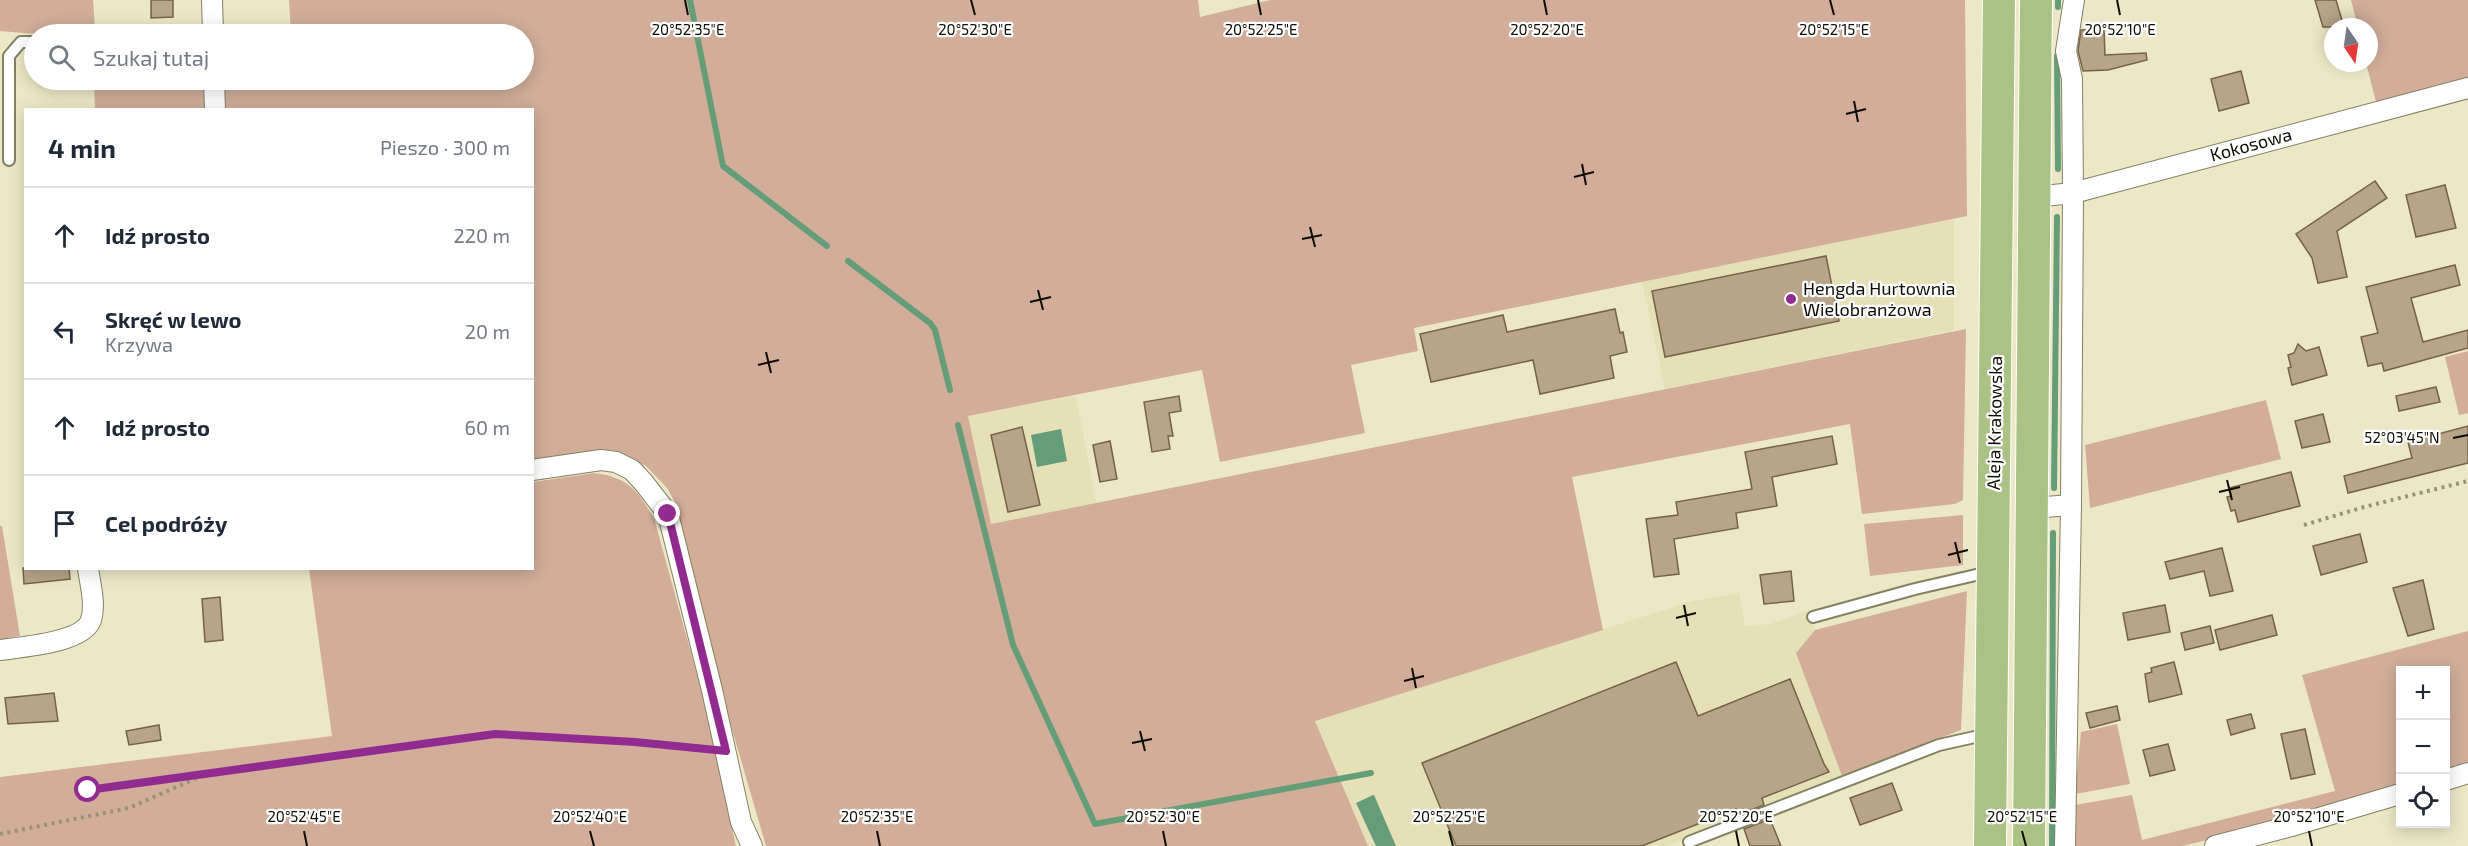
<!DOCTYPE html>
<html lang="pl">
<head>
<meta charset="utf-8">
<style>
	:root { --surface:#fff; --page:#f2f2f3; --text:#1f2937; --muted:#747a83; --line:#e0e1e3 }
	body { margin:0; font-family:"Exo 2",sans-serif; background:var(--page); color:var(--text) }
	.controls { position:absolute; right:18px; bottom:18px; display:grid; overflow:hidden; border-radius:0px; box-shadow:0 3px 15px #0003 }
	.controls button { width:54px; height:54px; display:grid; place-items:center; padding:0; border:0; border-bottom:2px solid var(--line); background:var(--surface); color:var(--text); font:30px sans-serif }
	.compass { position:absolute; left:2324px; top:18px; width:54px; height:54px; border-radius:50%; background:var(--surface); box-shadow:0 3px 15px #0003; rotate:167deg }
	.stop { position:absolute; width:18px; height:18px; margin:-14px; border:4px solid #922b90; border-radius:50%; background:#fff }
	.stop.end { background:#922b90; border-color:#fff; box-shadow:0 2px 6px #0008 }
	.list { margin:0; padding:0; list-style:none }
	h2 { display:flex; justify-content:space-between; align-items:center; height:78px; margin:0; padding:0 24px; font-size:26px }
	h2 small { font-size:20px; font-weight:400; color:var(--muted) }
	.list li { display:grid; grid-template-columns:39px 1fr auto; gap:18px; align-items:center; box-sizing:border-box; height:96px; padding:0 24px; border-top:2px solid var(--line) }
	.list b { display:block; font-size:22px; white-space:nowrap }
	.list p { margin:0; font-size:20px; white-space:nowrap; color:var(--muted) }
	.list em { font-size:20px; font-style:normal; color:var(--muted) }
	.icon { flex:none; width:33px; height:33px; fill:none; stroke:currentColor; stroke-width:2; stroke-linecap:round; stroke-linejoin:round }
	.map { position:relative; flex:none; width:2468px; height:846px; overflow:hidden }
	.search { position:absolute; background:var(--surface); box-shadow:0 3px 15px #0003; left:24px; top:24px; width:510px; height:66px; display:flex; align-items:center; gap:15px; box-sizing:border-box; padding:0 21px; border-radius:33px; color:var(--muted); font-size:22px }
	.panel { position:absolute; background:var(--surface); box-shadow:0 3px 15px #0003; left:24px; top:108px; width:510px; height:462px; border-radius:0px }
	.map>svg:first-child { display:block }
</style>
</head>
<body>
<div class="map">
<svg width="2468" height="846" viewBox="0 0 2468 846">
	<rect width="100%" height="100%" fill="#ece8c7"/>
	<g fill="#e5e0b7">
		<polygon points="1954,219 1954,330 1665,389 1642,281"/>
		<polygon points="1076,396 1096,503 991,524 968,416"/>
		<polygon points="1739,593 1745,626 1771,624 1806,611 1815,630 1796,653 1842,776 1667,846 1368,846 1314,721 1692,601"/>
	</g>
	<g fill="#d1ad9a">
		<polygon points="0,0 93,0 95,30 36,34 0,31"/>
		<polygon points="289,0 1198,0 1200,17 1270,0 1965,0 1967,216 1414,328 1418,351 1351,365 1365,433 1220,462 1202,370 968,416 991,524 1966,329 1963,500 1955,504 1862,514 1850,424 1572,477 1603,630 1315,721 1368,846 766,846 720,688 676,504 667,488 646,466 613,450 533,460 532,110 222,109 222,80 250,80 250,87 292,88 292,80 524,80 524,34 291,34"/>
		<polygon points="2351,0 2468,0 2468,79 2376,102 2366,63 2369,63 2369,27 2358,27"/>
		<polygon points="94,80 207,80 208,109 95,109"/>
		<polygon points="2468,351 2468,413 2459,415 2445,357"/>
		<polygon points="2266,400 2281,459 2090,508 2085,445"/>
		<path d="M594 473C628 477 637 490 654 518L702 693 736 846H0V777L332 736 309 569 532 568 533 482Z"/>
		<polygon points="1963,515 1963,565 1870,576 1864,524"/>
		<polygon points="0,526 2,526 20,636 0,639"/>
		<polygon points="1967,591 1961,730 1842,776 1796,653 1815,630"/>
		<polygon points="2468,631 2468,769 2446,775 2446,670 2400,670 2400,788 2247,831 2182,846 2074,846 2075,805 2132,795 2142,840 2335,791 2302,675"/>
		<polygon points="2117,724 2130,784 2075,794 2081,732"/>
	</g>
	<g fill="#669d79">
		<polygon points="1061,429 1067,461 1037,467 1031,435"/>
		<polygon points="1373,795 1374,795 1396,846 1376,846 1356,803"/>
	</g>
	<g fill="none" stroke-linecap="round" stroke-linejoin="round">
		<g stroke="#669d79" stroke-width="6">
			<polyline points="690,0 723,166 827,246"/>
			<polyline points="2058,7 2058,0"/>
			<polyline points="2057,56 2058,169"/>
			<polyline points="848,261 930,323 935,330 950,390"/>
			<polyline points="958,425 1013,645 1095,824 1371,773"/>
			<polyline points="2054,488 2057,217"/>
			<polyline points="2052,846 2053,533"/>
		</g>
	</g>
	<g fill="#b8a489" stroke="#756249" stroke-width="1.5">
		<polygon points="151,0 173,0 173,17 151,18"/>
		<polygon points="2315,0 2336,0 2344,27 2323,27"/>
		<polygon points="2104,29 2105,55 2146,53 2147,60 2108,70 2083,71 2078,51 2081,30"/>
		<polygon points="2241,71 2249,103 2219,111 2211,79"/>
		<polygon points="2375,181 2387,198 2337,231 2347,277 2318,283 2312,258 2296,234"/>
		<polygon points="2445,185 2456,228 2416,237 2406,195"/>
		<polygon points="1826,256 1839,321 1665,357 1652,291"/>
		<polygon points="2455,265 2460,285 2411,298 2423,342 2468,330 2468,348 2384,371 2382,363 2368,366 2361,337 2378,333 2366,287"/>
		<polygon points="1615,309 1620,333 1623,332 1627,352 1610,356 1614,378 1540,394 1533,360 1431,382 1420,334 1503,315 1507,332"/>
		<polygon points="2298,344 2306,351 2319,347 2327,375 2292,385 2288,368 2291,367 2288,355 2294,353"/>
		<polygon points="2436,387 2440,402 2399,411 2396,396"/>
		<polygon points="1179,396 1181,411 1169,413 1173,436 1168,436 1170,449 1152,452 1144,402"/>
		<polygon points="2323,414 2330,442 2302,448 2295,421"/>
		<polygon points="2468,426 2468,463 2348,493 2344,476 2412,458 2408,442"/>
		<polygon points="1022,427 1040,505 1008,512 991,435"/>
		<polygon points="1832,436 1837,464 1772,477 1777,506 1736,513 1738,528 1674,539 1679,574 1654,577 1646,519 1678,515 1676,502 1752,489 1745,452"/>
		<polygon points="1110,441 1117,479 1100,482 1093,445"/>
		<polygon points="2291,472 2300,506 2238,522 2235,510 2231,511 2227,497 2231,496 2229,488"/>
		<polygon points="2360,534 2367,562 2321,575 2313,546"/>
		<polygon points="2222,548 2233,591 2210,596 2204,571 2170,579 2165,562"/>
		<polygon points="23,568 69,568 70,579 24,584"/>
		<polygon points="1791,571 1794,601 1764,604 1760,575"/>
		<polygon points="2423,580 2434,629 2408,636 2393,588"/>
		<polygon points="220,597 223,640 205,642 202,599"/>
		<polygon points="2165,605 2170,632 2128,640 2123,613"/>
		<polygon points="2272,615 2277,635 2220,650 2215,630"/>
		<polygon points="2210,626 2214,643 2185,650 2181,633"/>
		<polygon points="1676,662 1698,716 1790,679 1824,764 1829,772 1762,798 1764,805 1738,815 1736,809 1642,846 1456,846 1422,763"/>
		<polygon points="2174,662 2182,694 2149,702 2145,674 2152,672 2151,668"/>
		<polygon points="54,693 58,721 8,724 5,698"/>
		<polygon points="2117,706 2120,720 2090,728 2086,713"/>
		<polygon points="2251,714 2255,728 2231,735 2227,720"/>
		<polygon points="159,725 161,740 129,745 126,731"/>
		<polygon points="2305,729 2315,774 2291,779 2281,734"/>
		<polygon points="2168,744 2175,770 2150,776 2143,750"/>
		<polygon points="1892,783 1902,810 1860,825 1850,798"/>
		<polygon points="1770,819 1781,846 1750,846 1744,829"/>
	</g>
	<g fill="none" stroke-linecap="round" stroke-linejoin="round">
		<g stroke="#848062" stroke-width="14">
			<g id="service">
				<polyline points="9,160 9,56 21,42 34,42"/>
				<polyline points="1813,617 1915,589 1989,572"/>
				<polyline points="1689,842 1939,745 1988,734"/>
			</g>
		</g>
		<g stroke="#848062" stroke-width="22">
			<g id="minor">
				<polyline points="212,0 213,34"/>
				<polyline points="214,80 215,110"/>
				<polyline points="2034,197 2073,193 2468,88"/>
				<polyline points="532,470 601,460 616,462 632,470 644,483 668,514 712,690 741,822 752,846"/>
				<polyline points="2031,508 2071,505"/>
				<path d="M0 650C21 647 83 643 91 620 96 604 90 584 88 568"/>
				<polyline points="2446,780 2468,773"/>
				<polyline points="2065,846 2071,505 2073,193 2072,79 2066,51 2074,0"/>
				<polyline points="2215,846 2295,825 2400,794"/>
			</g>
		</g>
		<g stroke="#fff" stroke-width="34">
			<g id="primary">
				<polyline points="1990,846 1999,0"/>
				<polyline points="2029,846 2036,0"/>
			</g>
		</g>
		<g stroke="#96937b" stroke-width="4" stroke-dasharray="3 4.5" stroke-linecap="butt">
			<polyline points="2304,525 2364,507 2468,481"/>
			<polyline points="88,790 495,734 635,742 707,749"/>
			<polyline points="0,834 129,808 199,777"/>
		</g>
		<use href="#service" stroke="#fff" stroke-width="10"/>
		<use href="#minor" stroke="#fff" stroke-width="20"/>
		<use href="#primary" stroke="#aac285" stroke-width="32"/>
	</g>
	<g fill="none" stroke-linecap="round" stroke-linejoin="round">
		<polyline stroke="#922b90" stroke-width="8" points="88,790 495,734 635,742 726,751 668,514"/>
	</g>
	<path fill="none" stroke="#0f0d03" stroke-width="2" d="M685 0 688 15M971 0 975 15M1258 0 1261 15M1544 0 1547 15M1830 0 1834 15M2117 0 2120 15M1854 101 1858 122M1846 114 1866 109M1582 164 1586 185M1574 177 1594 172M1310 227 1315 247M1302 239 1322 235M1038 290 1043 310M1030 302 1051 297M766 352 771 373M758 365 779 360M2453 438 2468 435M2227 480 2232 500M2219 492 2240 487M1955 542 1960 563M1948 555 1968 550M1684 605 1688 626M1676 618 1696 613M1412 668 1416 688M1404 681 1424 676M1140 731 1145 751M1132 743 1152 739M304 831 307 846M590 831 594 846M877 831 880 846M1163 831 1166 846M1449 831 1453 846M1736 831 1739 846M2022 831 2026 846M2309 831 2312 846"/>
	<circle fill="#922b90" stroke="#fff" stroke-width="2" cx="1791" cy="299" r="6"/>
	<g text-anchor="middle" stroke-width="4.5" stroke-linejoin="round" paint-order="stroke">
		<g font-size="18" fill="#0f0d03" stroke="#fff">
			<text transform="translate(2251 145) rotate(-15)" y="6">Kokosowa</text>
			<text transform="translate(1995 423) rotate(-89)" y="6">Aleja Krakowska</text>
		</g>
		<g font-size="18" fill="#0f0d03" stroke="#fff" text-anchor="start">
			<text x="1803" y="295">Hengda Hurtownia<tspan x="1803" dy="21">Wielobranżowa</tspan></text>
		</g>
	</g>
	<g font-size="15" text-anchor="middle" fill="#0f0d03" stroke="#fff" stroke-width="4.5" stroke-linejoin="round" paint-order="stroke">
		<text x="688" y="35">20°52'35"E</text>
		<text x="975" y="35">20°52'30"E</text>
		<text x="1261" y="35">20°52'25"E</text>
		<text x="1547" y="35">20°52'20"E</text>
		<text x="1834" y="35">20°52'15"E</text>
		<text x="2120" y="35">20°52'10"E</text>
		<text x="2402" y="443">52°03'45"N</text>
		<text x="304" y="822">20°52'45"E</text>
		<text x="590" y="822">20°52'40"E</text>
		<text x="877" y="822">20°52'35"E</text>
		<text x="1163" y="822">20°52'30"E</text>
		<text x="1449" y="822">20°52'25"E</text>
		<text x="1736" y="822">20°52'20"E</text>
		<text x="2022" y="822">20°52'15"E</text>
		<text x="2309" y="822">20°52'10"E</text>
	</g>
</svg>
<div class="controls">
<button>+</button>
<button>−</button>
<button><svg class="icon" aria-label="locate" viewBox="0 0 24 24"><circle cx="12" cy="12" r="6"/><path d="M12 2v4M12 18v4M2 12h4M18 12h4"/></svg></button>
</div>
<svg class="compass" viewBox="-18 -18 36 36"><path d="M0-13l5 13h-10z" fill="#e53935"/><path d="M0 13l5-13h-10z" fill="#747a83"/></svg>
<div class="stop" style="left:88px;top:790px"></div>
<div class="stop end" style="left:668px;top:514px"></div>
<div class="search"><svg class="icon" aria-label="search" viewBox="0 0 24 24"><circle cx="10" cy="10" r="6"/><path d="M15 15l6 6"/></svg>Szukaj tutaj</div>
<section class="panel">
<h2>4 min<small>Pieszo · 300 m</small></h2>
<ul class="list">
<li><svg class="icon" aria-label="ahead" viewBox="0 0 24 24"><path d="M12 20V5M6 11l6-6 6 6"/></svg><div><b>Idź prosto</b></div><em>220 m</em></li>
<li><svg class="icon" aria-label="left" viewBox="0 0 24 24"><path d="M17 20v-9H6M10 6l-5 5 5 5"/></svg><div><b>Skręć w lewo</b><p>Krzywa</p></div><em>20 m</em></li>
<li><svg class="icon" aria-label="ahead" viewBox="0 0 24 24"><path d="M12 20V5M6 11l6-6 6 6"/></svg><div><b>Idź prosto</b></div><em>60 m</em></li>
<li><svg class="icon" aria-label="arrive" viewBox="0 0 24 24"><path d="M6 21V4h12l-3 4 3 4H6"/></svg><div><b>Cel podróży</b></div></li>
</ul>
</section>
</div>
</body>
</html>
